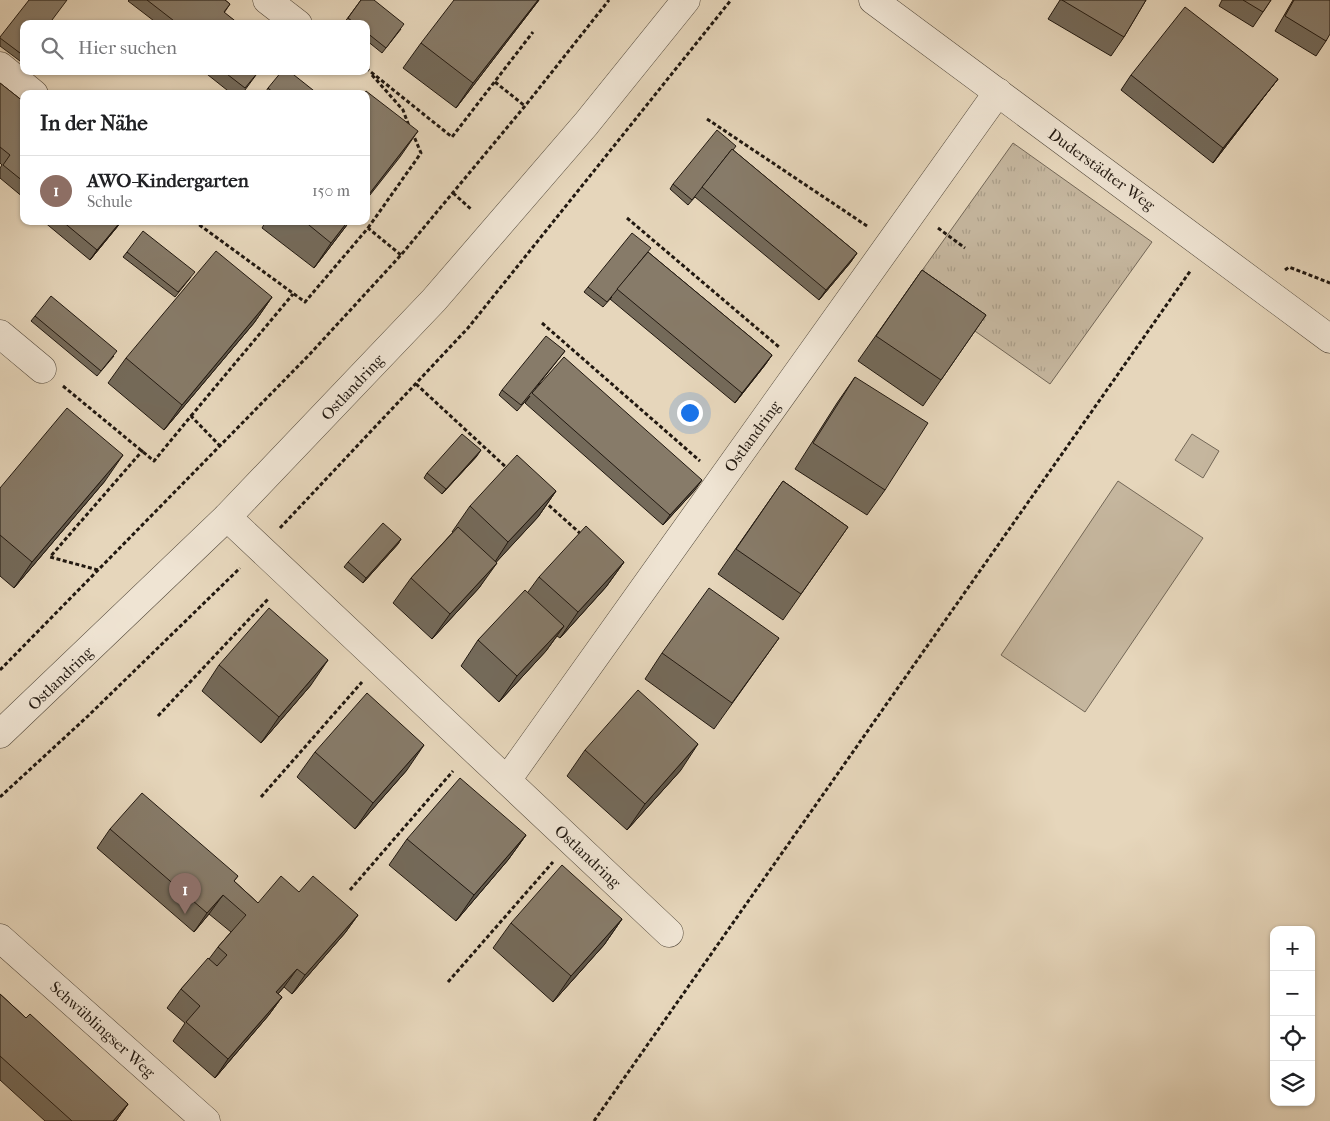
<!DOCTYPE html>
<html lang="de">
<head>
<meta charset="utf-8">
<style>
	:root { --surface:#fff; --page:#f6f6f6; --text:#202124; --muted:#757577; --line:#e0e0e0; --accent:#8f2418 }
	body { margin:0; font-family:"IM FELL French Canon",serif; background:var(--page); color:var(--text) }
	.controls { position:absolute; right:15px; bottom:15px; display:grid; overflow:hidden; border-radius:10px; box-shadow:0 1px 4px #0004 }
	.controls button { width:45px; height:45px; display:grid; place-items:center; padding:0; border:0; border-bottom:1px solid var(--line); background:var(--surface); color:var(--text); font:25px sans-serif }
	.you { position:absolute; left:689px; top:412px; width:18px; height:18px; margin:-12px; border:4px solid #fff; border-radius:50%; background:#1a73e8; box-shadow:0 0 0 8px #1a73e833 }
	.badge { display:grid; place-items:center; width:32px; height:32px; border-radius:50%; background:var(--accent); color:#fff; font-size:16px; font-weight:700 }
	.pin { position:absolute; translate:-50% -41px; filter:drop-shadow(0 1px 2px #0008) }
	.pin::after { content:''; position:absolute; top:26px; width:18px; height:15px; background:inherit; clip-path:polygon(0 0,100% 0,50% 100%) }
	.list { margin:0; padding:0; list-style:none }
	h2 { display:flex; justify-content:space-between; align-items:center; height:65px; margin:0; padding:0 20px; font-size:21px }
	h2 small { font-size:16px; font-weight:400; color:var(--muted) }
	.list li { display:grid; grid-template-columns:32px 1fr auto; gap:15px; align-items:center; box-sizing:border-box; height:70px; padding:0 20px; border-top:1px solid var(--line) }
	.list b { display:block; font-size:19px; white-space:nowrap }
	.list p { margin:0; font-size:16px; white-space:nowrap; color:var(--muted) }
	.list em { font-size:16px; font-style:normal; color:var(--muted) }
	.icon { flex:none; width:28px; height:28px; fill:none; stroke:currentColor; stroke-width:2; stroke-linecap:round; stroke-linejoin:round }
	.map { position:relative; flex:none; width:1330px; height:1121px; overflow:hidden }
	.search { position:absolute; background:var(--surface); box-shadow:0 1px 4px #0004; left:20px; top:20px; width:350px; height:55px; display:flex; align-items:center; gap:12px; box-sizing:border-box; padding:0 18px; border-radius:10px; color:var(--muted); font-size:19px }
	.panel { position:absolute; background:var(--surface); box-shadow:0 1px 4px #0004; left:20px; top:90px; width:350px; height:135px; border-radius:10px }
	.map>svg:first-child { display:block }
</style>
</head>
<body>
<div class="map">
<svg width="1330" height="1121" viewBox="0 0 1330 1121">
	<defs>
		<pattern id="park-tufts" width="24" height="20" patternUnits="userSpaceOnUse" patternTransform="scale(1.25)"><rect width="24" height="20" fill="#c5b69e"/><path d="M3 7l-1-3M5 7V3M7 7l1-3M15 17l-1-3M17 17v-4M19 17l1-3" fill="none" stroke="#a99c87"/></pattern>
	</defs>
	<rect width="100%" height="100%" fill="#e6d6bb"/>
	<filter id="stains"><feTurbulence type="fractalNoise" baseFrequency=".004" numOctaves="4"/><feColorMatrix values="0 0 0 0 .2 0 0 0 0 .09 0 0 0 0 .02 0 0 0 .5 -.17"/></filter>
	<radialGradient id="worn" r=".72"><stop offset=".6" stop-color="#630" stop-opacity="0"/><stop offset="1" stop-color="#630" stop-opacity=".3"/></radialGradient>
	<polygon fill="url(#park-tufts)" stroke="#736757" points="1013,143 1152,242 1050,384 911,286"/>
	<g fill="#c5b69e" stroke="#736757">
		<polygon points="1192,434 1219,451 1203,478 1175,460"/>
		<polygon points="1118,481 1203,538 1085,712 1001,655"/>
	</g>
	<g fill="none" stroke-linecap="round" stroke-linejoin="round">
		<g stroke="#52483b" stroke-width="29">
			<g id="minor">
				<polyline points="267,0 298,24"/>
				<polyline points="873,0 1330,339"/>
				<polyline points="0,66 34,94"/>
				<polyline points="0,334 42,369"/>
				<polyline points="227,517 669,933"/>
				<polyline points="0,734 227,517 434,300 586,124 686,0"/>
				<polyline points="507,780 998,92"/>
				<polyline points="0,938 206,1121"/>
			</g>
		</g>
		<g stroke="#211810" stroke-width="3" stroke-dasharray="4 2.5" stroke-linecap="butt">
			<polyline points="366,68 452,137 533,32"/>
			<polyline points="372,75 403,110 409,126"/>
			<polyline points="495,82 525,106"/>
			<polyline points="707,119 867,226"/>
			<polyline points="453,193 472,210"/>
			<polyline points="627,218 779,347"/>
			<polyline points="194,221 305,302 368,228 401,255"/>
			<polyline points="368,228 421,153 413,134"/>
			<polyline points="938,228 965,248"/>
			<polyline points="1285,270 1289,267 1330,283"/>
			<polyline points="542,323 700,461"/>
			<polyline points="416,384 509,470"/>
			<polyline points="63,386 154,461 191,416 220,446"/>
			<polyline points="191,416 293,294"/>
			<polyline points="544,501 582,535"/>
			<polyline points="280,528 468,328 731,0"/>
			<polyline points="98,570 50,557 143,450"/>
			<polyline points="0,670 309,355 401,255 525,106 609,0"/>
			<polyline points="158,716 269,598"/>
			<polyline points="0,797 88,716 240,568"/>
			<polyline points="261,797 362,682"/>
			<polyline points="350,890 453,771"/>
			<polyline points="448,982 553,862"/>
			<polyline points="594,1121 1191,270"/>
		</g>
		<use href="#minor" stroke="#efe4d3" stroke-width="28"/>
	</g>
	<g fill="#746a5a" stroke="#211810">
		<polygon points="129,0 225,0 230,4 224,13 239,24 158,24 128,1"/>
		<polygon points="361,0 401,29 382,53 366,40 366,24 346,24 344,23"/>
		<polygon points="539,0 456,108 403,68 421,43"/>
		<polygon points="1060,0 1146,0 1124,37 1111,56 1048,19"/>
		<polygon points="1222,0 1271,0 1253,27 1219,6"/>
		<polygon points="1293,0 1330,0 1326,41 1316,56 1275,31"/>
		<polygon points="0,37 24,56 20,61 0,46"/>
		<polygon points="203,71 259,71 242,94 232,94"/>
		<polygon points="1131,75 1278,79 1267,93 1213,163 1121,90"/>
		<polygon points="0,83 24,102 24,198 0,178 0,168 2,165 0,163"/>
		<polygon points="268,88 318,94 265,94 265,93"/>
		<polygon points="733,150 857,253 850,263 819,300 695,197 688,205 670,189 673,184"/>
		<polygon points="43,221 122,221 90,260"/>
		<polygon points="266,221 350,221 314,268 262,228"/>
		<polygon points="127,252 191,277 175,297 123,257"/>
		<polygon points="648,252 772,355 765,365 735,403 610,299 612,297 603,307 584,292 588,287"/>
		<polygon points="922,270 986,315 923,406 858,361"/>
		<polygon points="272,297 254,323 164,430 108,383 126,358"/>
		<polygon points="35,316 114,356 97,376 31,321"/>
		<polygon points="565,351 535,389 695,490 663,525 525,403 530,396 517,411 499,395 502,390"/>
		<polygon points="855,377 885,490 867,515 795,469 837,403"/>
		<polygon points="477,456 442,494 424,478 427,473"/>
		<polygon points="105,481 14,588 0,576 0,488"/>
		<polygon points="783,481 848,527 783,620 718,574"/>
		<polygon points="556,491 538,517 496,562 479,588 432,639 393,603 411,578 453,532 452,532 470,506"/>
		<polygon points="401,539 398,544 363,583 344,567 348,562"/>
		<polygon points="624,562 606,587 560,638 557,636 546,651 499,702 461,666 478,640 528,592 539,577"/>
		<polygon points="779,638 714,729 645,679 662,653"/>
		<polygon points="219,665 311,685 261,743 202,691"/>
		<polygon points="585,750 681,770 627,830 567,776"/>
		<polygon points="315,752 407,770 355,829 297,777"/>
		<polygon points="110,829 238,876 234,881 258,903 299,892 358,915 345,933 292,994 284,987 278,994 282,997 268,1016 215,1078 173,1041 185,1023 167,1008 181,989 209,959 218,947 231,932 209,914 194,932 97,848"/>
		<polygon points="526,835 508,860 456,921 389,865 407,839"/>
		<polygon points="622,919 604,945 553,1002 493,948 511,923"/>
		<polygon points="0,994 26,1018 128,1104 116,1121 45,1121 0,1080"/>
	</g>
	<g fill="#5e564a" stroke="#211810">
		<polygon points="538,0 539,0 456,108 473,83"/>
		<polygon points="1278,79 1267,93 1213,163 1223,148"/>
		<polygon points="418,131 400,157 366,200 366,198"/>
		<polygon points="121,221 122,221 90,260 97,250"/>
		<polygon points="348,221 350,221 314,268 331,243"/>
		<polygon points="857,253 850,263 819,300 826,290"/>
		<polygon points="272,297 254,323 164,430 182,405"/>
		<polygon points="772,355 765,365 735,403 742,393"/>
		<polygon points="481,450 477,456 442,494 446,489"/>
		<polygon points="123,455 105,481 14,588 32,562"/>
		<polygon points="702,480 695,490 663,525 670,515"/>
		<polygon points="556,491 538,517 491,568 508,542"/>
		<polygon points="401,539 398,544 363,583 366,578"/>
		<polygon points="624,562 606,587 560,638 578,612"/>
		<polygon points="497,563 479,588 432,639 450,614"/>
		<polygon points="564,626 546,651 499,702 517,676"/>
		<polygon points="328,660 311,685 261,743 279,717"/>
		<polygon points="698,744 681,770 627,830 645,804"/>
		<polygon points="424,745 407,770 355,829 373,803"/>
		<polygon points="526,835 508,860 456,921 474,895"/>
		<polygon points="223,895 209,914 194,932 207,913"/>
		<polygon points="358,915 345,933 292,994 305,975"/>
		<polygon points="622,919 604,945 553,1002 571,976"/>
		<polygon points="297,969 284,987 263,1011 276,992"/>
		<polygon points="282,997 268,1016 215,1078 228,1059"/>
		<polygon points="128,1104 116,1121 113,1121"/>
	</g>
	<g fill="#877b69" stroke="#211810">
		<polygon points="29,0 67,0 49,24 24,24 24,56 0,38 0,37"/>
		<polygon points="147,0 225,0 230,4 224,12 239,24 178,24"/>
		<polygon points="361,0 374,0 404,24 386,48 366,32 366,24 356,24 348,18"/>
		<polygon points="454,0 538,0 473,83 421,43"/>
		<polygon points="1062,0 1146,0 1124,37"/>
		<polygon points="1243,0 1271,0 1263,12"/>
		<polygon points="1294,0 1330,0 1330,34 1326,41 1285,16"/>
		<polygon points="1185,7 1278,79 1223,148 1131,75"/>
		<polygon points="223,71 259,71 245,88"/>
		<polygon points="282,71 289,71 318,94 275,94 268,88"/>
		<polygon points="0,83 24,102 24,182 3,165 10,155 0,147"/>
		<polygon points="366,91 418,131 366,198 366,94 364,94"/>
		<polygon points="717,130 736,146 733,150 732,149 692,200 673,184"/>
		<polygon points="732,149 857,253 826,290 702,187"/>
		<polygon points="62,221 121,221 97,250"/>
		<polygon points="304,221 348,221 331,243"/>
		<polygon points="143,231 195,272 178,292 127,252"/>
		<polygon points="632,233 651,248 607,302 588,287"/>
		<polygon points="216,251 272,297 182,405 126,358"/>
		<polygon points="648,252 772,355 742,393 617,289"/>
		<polygon points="922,270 986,315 941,380 876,336"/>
		<polygon points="51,296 117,351 101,371 35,316"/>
		<polygon points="546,336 565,351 521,405 502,390"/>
		<polygon points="564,357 702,480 670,515 532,393"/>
		<polygon points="855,377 928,423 885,490 813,443"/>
		<polygon points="67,408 123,455 32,562 0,535 0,488"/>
		<polygon points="462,434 481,450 446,489 427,473"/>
		<polygon points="517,455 556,491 508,542 470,506"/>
		<polygon points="783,481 848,527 801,594 736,549"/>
		<polygon points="383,523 401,539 366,578 348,562"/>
		<polygon points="586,526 624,562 578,612 539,577"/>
		<polygon points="458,527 497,563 450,614 411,578"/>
		<polygon points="709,588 779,638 732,703 662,653"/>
		<polygon points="525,590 564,626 517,676 478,640"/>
		<polygon points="269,608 328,660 279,717 219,665"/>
		<polygon points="638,690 698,744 645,804 585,750"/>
		<polygon points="367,693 424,745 373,803 315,752"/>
		<polygon points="460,778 526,835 474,895 407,839"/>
		<polygon points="142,793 238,876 234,881 258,903 281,876 299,892 313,876 358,915 305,975 297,969 276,992 282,997 228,1059 186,1022 200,1006 181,989 208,958 217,966 227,955 218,947 246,915 223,895 207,913 110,829"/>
		<polygon points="562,865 622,919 571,976 511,923"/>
		<polygon points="0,994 26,1018 30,1014 128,1104 113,1121 72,1121 0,1056"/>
	</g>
	<g text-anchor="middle" stroke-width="4.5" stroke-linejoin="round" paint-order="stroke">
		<g font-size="16" fill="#211810" stroke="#efe4d3">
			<text transform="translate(1102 169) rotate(36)" y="6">Duderstädter Weg</text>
			<text transform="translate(352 387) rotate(-47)" y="6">Ostlandring</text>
			<text transform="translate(752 436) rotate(-54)" y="6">Ostlandring</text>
			<text transform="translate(60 678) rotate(-44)" y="6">Ostlandring</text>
			<text transform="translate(588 856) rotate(43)" y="6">Ostlandring</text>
			<text transform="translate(103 1029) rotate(42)" y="6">Schwüblingser Weg</text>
		</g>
	</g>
	<rect width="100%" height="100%" filter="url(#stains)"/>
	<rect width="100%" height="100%" fill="url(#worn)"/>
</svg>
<div class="controls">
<button>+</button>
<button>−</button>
<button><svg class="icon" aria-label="locate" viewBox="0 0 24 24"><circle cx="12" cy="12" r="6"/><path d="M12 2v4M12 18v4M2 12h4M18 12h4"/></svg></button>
<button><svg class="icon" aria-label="layers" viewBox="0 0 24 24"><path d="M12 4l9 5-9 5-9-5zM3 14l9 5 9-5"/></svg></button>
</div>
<div class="you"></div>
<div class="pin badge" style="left:185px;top:914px;background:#8d6e63">1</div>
<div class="search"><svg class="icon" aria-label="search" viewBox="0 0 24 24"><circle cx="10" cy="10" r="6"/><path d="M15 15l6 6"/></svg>Hier suchen</div>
<section class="panel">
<h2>In der Nähe<small></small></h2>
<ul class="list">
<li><span class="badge" style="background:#8d6e63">1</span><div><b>AWO-Kindergarten</b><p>Schule</p></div><em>150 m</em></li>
</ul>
</section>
</div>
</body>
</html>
